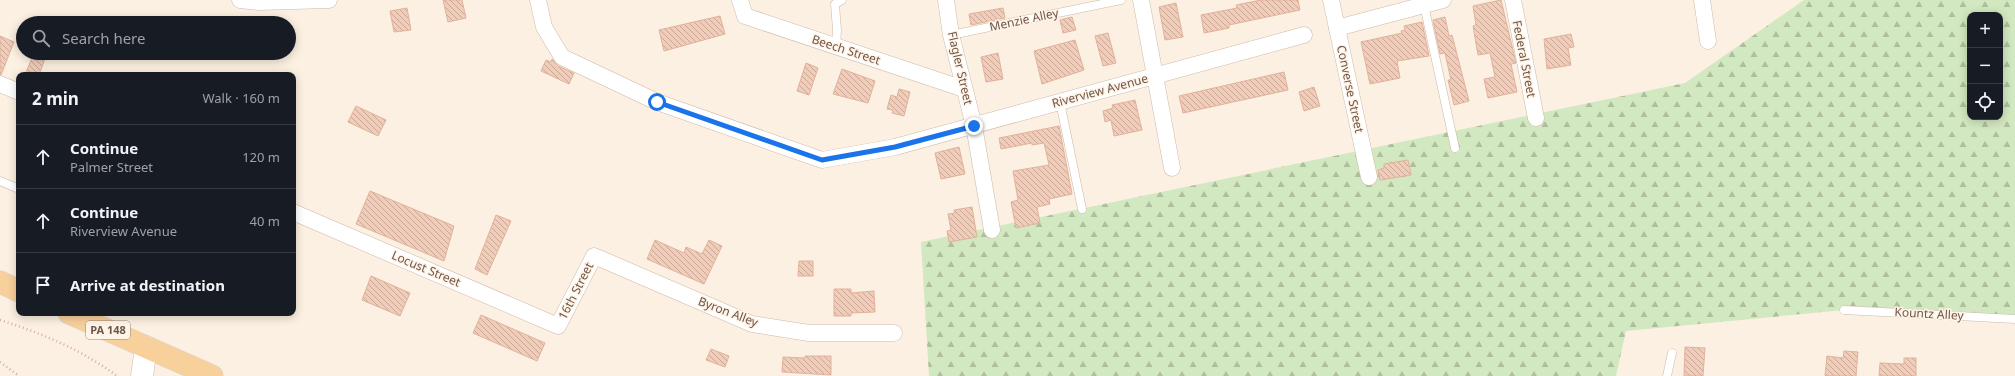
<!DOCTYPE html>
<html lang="en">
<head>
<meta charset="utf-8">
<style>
	:root { --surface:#171b24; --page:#242831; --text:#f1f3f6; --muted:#9ea1a6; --line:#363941 }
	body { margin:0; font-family:"Noto Sans",sans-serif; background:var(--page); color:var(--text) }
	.controls { position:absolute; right:12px; top:12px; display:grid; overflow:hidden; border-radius:8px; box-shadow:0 2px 10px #0003 }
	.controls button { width:36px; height:36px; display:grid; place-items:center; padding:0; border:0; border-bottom:1px solid var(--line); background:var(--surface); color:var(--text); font:20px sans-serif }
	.stop { position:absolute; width:12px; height:12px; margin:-9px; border:3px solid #1a73e8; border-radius:50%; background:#fff }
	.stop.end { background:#1a73e8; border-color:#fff; box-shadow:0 1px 4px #0008 }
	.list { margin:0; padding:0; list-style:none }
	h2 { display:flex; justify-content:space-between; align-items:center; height:52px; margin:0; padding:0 16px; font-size:17px }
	h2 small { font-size:13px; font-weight:400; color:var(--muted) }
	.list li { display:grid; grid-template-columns:26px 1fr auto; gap:12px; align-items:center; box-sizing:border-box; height:64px; padding:0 16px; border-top:1px solid var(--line) }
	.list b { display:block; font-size:15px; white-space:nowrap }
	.list p { margin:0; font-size:13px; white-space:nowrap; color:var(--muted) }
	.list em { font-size:13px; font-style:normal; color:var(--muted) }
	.icon { flex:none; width:22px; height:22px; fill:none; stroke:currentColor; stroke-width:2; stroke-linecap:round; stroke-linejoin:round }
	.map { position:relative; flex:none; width:2015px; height:376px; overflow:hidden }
	.search { position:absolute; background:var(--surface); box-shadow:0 2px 10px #0003; left:16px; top:16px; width:280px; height:44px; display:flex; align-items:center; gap:10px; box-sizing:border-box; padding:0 14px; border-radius:22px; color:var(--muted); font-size:15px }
	.panel { position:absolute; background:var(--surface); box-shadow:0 2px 10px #0003; left:16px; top:72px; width:280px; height:244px; border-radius:8px }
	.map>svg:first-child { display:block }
</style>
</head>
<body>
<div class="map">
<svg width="2015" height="376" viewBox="0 0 2015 376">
	<defs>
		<pattern id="forest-firs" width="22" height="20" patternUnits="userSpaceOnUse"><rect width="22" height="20" fill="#d2e8c0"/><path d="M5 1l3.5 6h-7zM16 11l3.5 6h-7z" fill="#afbf9e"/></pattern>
		<pattern id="building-back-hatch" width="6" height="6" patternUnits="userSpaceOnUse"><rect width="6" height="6" fill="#f0ccb9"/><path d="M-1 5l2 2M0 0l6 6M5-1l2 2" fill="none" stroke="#c7a898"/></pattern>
	</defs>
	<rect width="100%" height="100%" fill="#fbf0e1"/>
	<path fill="url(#forest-firs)" fill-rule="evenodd" d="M1804 0H2015V319L1844 310 1626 331 1616 376H929L921 242 1685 83ZM1970 15H2000V117H1970Z"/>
	<g fill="url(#building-back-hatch)" stroke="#e2b29a">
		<polygon points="443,0 462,0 466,18 448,22"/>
		<polygon points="1261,0 1298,0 1300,10 1229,25 1229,28 1204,33 1201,15 1237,8 1236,5"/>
		<polygon points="1501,0 1516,63 1511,64 1517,92 1488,98 1484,79 1495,77 1490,53 1478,55 1473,26 1476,25 1473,6"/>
		<polygon points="1176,3 1183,37 1165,40 1159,7"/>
		<polygon points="407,8 411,30 394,32 390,11"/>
		<polygon points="1003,8 1005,18 971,25 969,14"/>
		<polygon points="720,16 725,34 664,51 659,30"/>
		<polygon points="1072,17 1076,30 1063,33 1060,20"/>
		<polygon points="1445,17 1449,36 1452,35 1469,101 1454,105 1448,80 1451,80 1445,53 1440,54 1433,20"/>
		<polygon points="1422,22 1429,56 1397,61 1400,78 1370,84 1361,42 1402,33 1401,31 1405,30 1404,26"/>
		<polygon points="1108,33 1116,63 1103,66 1095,36"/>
		<polygon points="1571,34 1574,47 1568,48 1571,65 1547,69 1544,39"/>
		<polygon points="0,36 14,42 1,75 0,75"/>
		<polygon points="1075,40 1084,70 1042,84 1034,51"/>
		<polygon points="34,53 47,53 39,75 25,75"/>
		<polygon points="998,53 1003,79 986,82 981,57"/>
		<polygon points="552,59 558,66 574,73 569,84 541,71 546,60 551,62"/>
		<polygon points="806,63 818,68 809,95 797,91"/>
		<polygon points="842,69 875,81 868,103 833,94"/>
		<polygon points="1284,72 1288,90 1183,113 1179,96"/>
		<polygon points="1314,87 1320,106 1304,111 1299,92"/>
		<polygon points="899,89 910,92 904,116 892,113 893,110 887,109 891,95 897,97"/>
		<polygon points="1135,100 1142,130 1114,136 1111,120 1105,122 1103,111 1113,108 1112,105"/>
		<polygon points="356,106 386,120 378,136 348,122"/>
		<polygon points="1059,126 1072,194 1049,199 1050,204 1037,207 1040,223 1016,228 1011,202 1018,200 1013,171 1049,165 1044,143 1032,145 1032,143 1001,149 999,138"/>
		<polygon points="959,147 965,174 941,179 935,153"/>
		<polygon points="1408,160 1411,175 1380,180 1378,170 1384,168 1384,164"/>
		<polygon points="370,191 454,226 444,261 356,224"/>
		<polygon points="972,207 977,237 949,242 947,231 951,230 948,214 955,213 954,210"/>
		<polygon points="496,215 511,221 487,275 475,269"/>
		<polygon points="655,240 684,253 686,247 702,254 709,240 722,246 704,284 647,259"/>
		<polygon points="799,261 813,261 813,276 798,276"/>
		<polygon points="371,276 410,293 400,316 362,300"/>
		<polygon points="834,289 851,289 851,293 874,291 875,312 851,313 851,316 834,316"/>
		<polygon points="481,315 545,343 537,361 473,333"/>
		<polygon points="1685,347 1705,348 1703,376 1684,376"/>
		<polygon points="711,349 729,356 725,367 706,360"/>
		<polygon points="1844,351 1858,352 1856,376 1825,376 1827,356 1843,358"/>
		<polygon points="805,356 831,356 831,375 782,372 783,357 805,358"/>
		<polygon points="1904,358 1916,358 1916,376 1879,376 1880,363 1904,364"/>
	</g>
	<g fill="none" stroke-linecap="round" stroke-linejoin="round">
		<g stroke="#ceb9ab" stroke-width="9">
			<g id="lane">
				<polyline points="1424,5 1455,148"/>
				<polyline points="951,35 1121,0"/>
				<polyline points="836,47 837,30 835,4 842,0"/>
				<polyline points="1060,102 1082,209"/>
				<polyline points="0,181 19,189"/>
				<polyline points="1844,310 2015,319"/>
				<polyline points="1667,376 1672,353"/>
			</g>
		</g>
		<g stroke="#ceb9ab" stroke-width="17">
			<g id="street">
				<polyline points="240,0 258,2 329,0"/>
				<polyline points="538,0 544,27 562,57 657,102 822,160 895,147 1304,35"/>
				<polyline points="740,0 745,16 964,89"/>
				<polyline points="946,0 951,35 974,126 992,230"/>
				<polyline points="1141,0 1172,168"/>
				<polyline points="1331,0 1369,177"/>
				<polyline points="1513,0 1536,118"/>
				<polyline points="1702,0 1708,41"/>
				<polyline points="1337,28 1443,0"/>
				<polyline points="0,84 19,92"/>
				<polyline points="293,212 558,326 594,256 752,324 809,333 894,333"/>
			</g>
		</g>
		<g stroke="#d1b8a8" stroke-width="23">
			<polyline id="secondary" points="142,376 146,347"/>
		</g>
		<g stroke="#dad3d0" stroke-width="23">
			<g id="primary">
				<polyline points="0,282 19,291"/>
				<polyline points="69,313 212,376"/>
			</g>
		</g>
		<g stroke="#d4af9d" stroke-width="2.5" stroke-dasharray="1 3" stroke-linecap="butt">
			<path d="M0 320C41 333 82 350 117 376"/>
			<polyline points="0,362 19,376"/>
		</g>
		<use href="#lane" stroke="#fff" stroke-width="8"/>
		<use href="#street" stroke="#fff" stroke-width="16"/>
		<use href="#secondary" stroke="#fff" stroke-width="22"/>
		<use href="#primary" stroke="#f8d09b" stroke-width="22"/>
	</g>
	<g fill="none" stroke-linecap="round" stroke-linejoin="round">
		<polyline stroke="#1a73e8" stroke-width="5" points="657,102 822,160 895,147 974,126"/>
	</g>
	<g text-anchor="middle" stroke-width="3" stroke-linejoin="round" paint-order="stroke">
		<rect fill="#fef4e7" stroke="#9b8578" stroke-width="1" x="86" y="321" width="44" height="18" rx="3"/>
		<g font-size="11" font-weight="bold" fill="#715549">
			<text x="108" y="334">PA 148</text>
		</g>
		<g font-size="12" fill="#715549" stroke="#fef4e7">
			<text transform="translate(1024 20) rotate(-12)" y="4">Menzie Alley</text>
			<text transform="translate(846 50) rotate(18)" y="4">Beech Street</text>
			<text transform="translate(1524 59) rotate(79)" y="4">Federal Street</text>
			<text transform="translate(960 68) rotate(77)" y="4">Flagler Street</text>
			<text transform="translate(1350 89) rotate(78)" y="4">Converse Street</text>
			<text transform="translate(1100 91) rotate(-15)" y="4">Riverview Avenue</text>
			<text transform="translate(426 269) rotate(23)" y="4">Locust Street</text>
			<text transform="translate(576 291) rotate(-63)" y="4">16th Street</text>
			<text transform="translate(728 312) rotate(21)" y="4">Byron Alley</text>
			<text transform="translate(1929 314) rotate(3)" y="4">Kountz Alley</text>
		</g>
	</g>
</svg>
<div class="controls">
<button>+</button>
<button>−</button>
<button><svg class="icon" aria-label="locate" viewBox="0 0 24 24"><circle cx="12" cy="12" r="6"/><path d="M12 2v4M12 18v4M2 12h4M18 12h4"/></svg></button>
</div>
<div class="stop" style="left:657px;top:102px"></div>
<div class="stop end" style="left:974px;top:126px"></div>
<div class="search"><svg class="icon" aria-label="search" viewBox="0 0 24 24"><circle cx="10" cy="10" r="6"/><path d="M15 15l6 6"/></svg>Search here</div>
<section class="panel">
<h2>2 min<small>Walk · 160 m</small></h2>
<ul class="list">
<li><svg class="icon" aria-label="ahead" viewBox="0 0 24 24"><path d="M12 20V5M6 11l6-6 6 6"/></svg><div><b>Continue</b><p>Palmer Street</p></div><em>120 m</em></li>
<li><svg class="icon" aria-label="ahead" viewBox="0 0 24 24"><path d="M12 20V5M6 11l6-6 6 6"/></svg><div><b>Continue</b><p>Riverview Avenue</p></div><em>40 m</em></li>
<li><svg class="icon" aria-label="arrive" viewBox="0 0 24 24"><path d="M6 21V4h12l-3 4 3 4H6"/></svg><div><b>Arrive at destination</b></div></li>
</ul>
</section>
</div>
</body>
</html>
